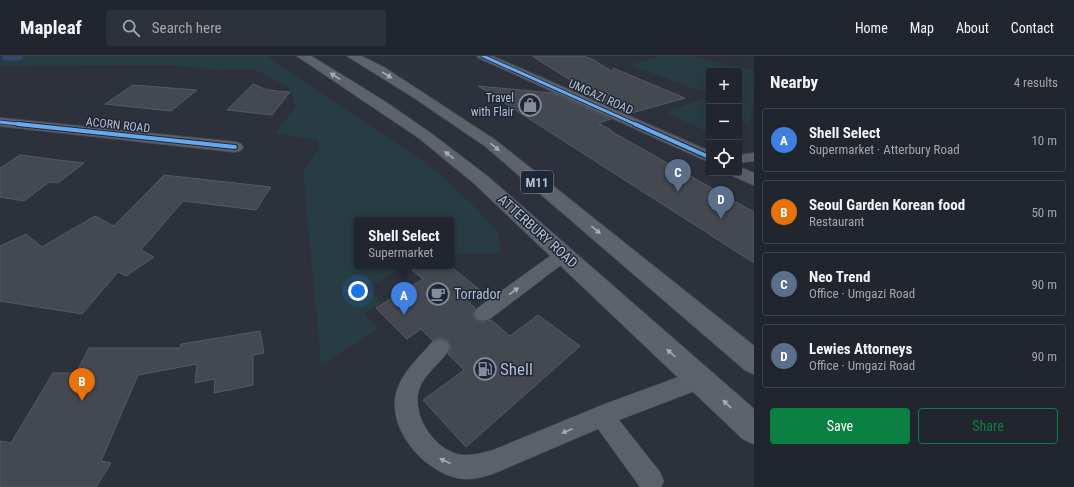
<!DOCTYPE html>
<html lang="en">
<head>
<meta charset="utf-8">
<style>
	:root { --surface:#21252d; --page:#2d3139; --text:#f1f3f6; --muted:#a2a5aa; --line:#3e4249; --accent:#0b8043 }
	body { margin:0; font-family:"Roboto Condensed",sans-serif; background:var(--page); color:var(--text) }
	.controls { position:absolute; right:12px; top:12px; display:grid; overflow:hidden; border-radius:4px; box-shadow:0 4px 16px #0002 }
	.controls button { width:36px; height:36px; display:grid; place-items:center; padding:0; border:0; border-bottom:1px solid var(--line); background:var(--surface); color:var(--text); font:20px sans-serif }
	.you { position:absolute; left:358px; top:235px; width:14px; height:14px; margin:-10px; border:3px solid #fff; border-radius:50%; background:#1a73e8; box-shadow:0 0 0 6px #1a73e833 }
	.badge { display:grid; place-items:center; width:26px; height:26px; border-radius:50%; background:var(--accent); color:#fff; font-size:13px; font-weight:700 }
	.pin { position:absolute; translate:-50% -33px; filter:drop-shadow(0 1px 2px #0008) }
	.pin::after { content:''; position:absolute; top:21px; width:14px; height:12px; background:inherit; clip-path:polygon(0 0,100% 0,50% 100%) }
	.popup { position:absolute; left:354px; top:161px; width:100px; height:52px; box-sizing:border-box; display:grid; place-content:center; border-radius:4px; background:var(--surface); filter:drop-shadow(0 1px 3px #0005); font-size:13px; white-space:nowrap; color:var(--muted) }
	.popup b { font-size:15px; color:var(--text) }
	.popup::after { content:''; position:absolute; left:50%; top:100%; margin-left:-8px; border:8px solid transparent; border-top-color:var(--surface) }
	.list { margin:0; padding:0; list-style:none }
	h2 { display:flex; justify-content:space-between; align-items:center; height:52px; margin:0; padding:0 16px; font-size:17px }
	h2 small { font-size:13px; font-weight:400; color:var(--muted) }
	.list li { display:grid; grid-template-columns:26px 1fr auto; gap:12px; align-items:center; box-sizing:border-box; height:64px; margin:0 8px 8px; padding:0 8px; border:1px solid var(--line); border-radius:4px }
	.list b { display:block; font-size:15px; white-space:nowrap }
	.list p { margin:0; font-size:13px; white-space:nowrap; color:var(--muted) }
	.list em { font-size:13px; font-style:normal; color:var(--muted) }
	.actions { display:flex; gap:8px; padding:12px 16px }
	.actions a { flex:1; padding:9px 0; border:1px solid var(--accent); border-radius:4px; text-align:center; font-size:14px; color:var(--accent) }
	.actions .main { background:var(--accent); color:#fff }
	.icon { flex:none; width:22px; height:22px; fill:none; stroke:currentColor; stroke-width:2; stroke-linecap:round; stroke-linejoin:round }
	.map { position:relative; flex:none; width:754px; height:431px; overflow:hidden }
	header { display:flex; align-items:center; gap:24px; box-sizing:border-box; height:56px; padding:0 20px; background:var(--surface); border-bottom:1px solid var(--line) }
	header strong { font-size:19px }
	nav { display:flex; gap:22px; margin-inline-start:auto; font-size:14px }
	.search { width:280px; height:36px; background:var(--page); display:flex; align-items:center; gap:10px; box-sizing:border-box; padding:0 14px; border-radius:4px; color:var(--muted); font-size:15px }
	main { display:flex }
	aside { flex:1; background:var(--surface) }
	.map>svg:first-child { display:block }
</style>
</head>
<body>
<header>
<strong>Mapleaf</strong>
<div class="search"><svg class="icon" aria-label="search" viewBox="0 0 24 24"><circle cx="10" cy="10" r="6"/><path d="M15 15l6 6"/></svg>Search here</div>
<nav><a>Home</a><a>Map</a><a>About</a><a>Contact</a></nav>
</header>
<main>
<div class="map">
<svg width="754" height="431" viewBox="0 0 754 431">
	<rect width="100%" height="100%" fill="#2c313c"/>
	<g fill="#283c43">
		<polygon points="0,0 266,0 430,110 472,148 498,177 501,197 451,198 451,164 357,164 357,210 405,210 367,232 382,247 364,258 378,273 321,309 303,115 319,92 318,84 275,77 296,51 288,31 254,13 219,14 169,9 0,10"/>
		<polygon points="660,0 690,0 754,14 754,39 750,68 739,66 739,15 709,15 709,38 630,9"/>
		<polygon points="709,40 709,77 666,56"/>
	</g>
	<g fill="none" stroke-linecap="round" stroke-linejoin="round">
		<polyline stroke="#374767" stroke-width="9" points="7,0 18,0"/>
	</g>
	<g fill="#444851" stroke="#545963">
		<polygon points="532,0 583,0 594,4 613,16 613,12 685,42 628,58 588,40 597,41"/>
		<polygon points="253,28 267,34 290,36 272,59 227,54"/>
		<polygon points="133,29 197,34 171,55 105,48"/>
		<polygon points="478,30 553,37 611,63 598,67 611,74 609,74 754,156 754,207"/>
		<polygon points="20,99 50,103 84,107 58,127 49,126 24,145 0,141 0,112"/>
		<polygon points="164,119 271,131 256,154 183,145 141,194 154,201 126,220 118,216 82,258 0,245 0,190 26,178 42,191 95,160 114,170"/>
		<polygon points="407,210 450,210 480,234 466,243 475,252 473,259 476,264 483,266 491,264 510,280 538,259 580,290 466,391 423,344 464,314 448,298 451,292 448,284 440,282 432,284 421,273 407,283 376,252 423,223"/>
		<polygon points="260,275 264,297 253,299 253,329 214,337 215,323 195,327 197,308 138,319 101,405 111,407 96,431 0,431 0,385 11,387 53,317 76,317 89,292 180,292 181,288"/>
	</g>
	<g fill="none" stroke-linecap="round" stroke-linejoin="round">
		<g stroke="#484c55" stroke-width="1">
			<g id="service">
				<polygon points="754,97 754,105 739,107 739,99"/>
				<polygon points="563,193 569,195 571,199 569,203 490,263 483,265 476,263 474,258 476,253 557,195"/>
				<path d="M440 283 447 285 450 291 447 297C439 308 425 318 420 331 410 356 432 391 457 398 469 401 481 397 493 394L602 349 700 313 708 316 711 323 708 330 619 364 660 416 664 425 661 431H640L598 373 493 418C483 421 473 424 463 423 428 419 391 379 395 343 398 319 418 303 433 285Z"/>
			</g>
		</g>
		<g stroke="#484c55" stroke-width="2">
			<g id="minor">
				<polygon points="477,0 492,0 709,95 709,106 479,2"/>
				<polygon points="0,62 235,86 241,88 243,91 241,94 235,96 0,70"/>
				<polygon points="739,111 754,117 754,129 733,120 731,117 739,117"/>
			</g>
		</g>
		<g stroke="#4a4e59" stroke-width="2">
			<g id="primary">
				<polygon points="297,0 311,0 384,45 429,76 487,120 754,353 754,388 743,383 475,128 419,82"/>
				<polygon points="347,0 361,0 385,12 495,84 754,290 754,318 745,314 485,90 413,41"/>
			</g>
		</g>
		<use href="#service" fill="#5c6069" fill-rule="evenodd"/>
		<use href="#minor" fill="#5c6069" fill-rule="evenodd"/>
		<use href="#primary" fill="#5e636b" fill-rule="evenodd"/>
		<g stroke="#1e2738" stroke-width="4.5">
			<g id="cycleway-far1">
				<polyline points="483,0 637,69"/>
				<polyline points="0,66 27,69"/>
			</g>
		</g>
		<g stroke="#1e2738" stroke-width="6">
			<g id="cycleway">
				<polyline points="18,68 235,91"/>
				<polyline points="635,68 709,101"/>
			</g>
		</g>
		<use href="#cycleway-far1" stroke="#66a8f1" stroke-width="3"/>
		<use href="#cycleway" stroke="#66a8f1" stroke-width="4"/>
	</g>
	<defs><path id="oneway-solid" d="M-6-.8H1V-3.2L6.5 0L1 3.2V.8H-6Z"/></defs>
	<g fill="#a4abb9">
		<use href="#oneway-solid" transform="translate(387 19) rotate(32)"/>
		<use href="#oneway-solid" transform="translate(335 20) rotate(-147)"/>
		<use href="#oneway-solid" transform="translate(495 91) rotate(40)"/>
		<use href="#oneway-solid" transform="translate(449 99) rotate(-142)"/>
		<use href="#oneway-solid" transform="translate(596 174) rotate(40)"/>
		<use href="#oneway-solid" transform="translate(671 297) rotate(-138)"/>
		<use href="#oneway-solid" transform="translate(727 348) rotate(-137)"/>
	</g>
	<g fill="#a4aab8">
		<use href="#oneway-solid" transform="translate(514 235) rotate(-36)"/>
		<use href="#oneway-solid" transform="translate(567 375) rotate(157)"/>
		<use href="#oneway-solid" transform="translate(445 405) rotate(-156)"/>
	</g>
	<defs>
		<g id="shop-ring" transform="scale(1.15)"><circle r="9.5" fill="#1e2738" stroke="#868c9a" stroke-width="1.5"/><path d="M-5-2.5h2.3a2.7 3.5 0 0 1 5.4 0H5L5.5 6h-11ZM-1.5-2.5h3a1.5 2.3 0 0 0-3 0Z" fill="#868c9a"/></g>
		<g id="cafe-ring" transform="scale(1.15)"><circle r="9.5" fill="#1e2738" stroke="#868c9a" stroke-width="1.5"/><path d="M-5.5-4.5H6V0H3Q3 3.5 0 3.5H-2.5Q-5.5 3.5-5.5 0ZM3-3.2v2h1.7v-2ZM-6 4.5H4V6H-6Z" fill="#868c9a"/></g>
		<g id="fuel-ring" transform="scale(1.15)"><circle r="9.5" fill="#1e2738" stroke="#868c9a" stroke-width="1.5"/><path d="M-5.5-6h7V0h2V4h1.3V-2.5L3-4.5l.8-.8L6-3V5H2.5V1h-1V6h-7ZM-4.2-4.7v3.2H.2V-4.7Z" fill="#868c9a"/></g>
	</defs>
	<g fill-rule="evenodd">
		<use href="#shop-ring" x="530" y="49"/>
		<use href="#cafe-ring" x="438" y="238"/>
		<use href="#fuel-ring" x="485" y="313"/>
	</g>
	<g text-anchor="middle" stroke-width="3" stroke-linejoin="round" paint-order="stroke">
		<g font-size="12" fill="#b6bdcc" stroke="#1e2738">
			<text transform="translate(601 41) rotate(24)" y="4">UMGAZI ROAD</text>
			<text transform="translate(118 69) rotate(6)" y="4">ACORN ROAD</text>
		</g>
		<g font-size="12" fill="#b6bdcc" stroke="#1e2738" text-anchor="end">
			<text x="514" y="46">Travel<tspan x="514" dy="14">with Flair</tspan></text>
		</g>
		<rect fill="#1e2738" stroke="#8890a0" stroke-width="1" x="521" y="115" width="32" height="22" rx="3"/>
		<g font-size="13" font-weight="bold" fill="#b6bdcc">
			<text x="537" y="131">M11</text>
		</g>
		<g font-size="14" fill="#b6bdcc" stroke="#1e2738">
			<text transform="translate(538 175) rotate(42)" y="5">ATTERBURY ROAD</text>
		</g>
		<g font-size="14" fill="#b6bdcc" stroke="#1e2738" text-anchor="start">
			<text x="454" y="243">Torrador</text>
		</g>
		<g font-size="17" fill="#b6bdcc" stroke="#1e2738" text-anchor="start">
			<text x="500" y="319">Shell</text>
		</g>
	</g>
</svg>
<div class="controls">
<button>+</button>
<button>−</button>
<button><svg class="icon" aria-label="locate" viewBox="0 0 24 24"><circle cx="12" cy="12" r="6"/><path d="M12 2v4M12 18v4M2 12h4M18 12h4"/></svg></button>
</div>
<div class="you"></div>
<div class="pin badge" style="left:404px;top:259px;background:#3f7fe0">A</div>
<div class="popup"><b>Shell Select</b>Supermarket</div>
<div class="pin badge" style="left:82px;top:345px;background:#e8710a">B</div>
<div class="pin badge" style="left:678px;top:136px;background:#5c6f8a">C</div>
<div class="pin badge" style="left:721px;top:163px;background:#5c6f8a">D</div>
</div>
<aside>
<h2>Nearby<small>4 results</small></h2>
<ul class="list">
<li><span class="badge" style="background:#3f7fe0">A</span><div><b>Shell Select</b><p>Supermarket · Atterbury Road</p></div><em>10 m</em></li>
<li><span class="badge" style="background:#e8710a">B</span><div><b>Seoul Garden Korean food</b><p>Restaurant</p></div><em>50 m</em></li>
<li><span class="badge" style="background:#5c6f8a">C</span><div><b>Neo Trend</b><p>Office · Umgazi Road</p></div><em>90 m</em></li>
<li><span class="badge" style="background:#5c6f8a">D</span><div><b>Lewies Attorneys</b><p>Office · Umgazi Road</p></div><em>90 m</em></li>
</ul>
<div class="actions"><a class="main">Save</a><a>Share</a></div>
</aside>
</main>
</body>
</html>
